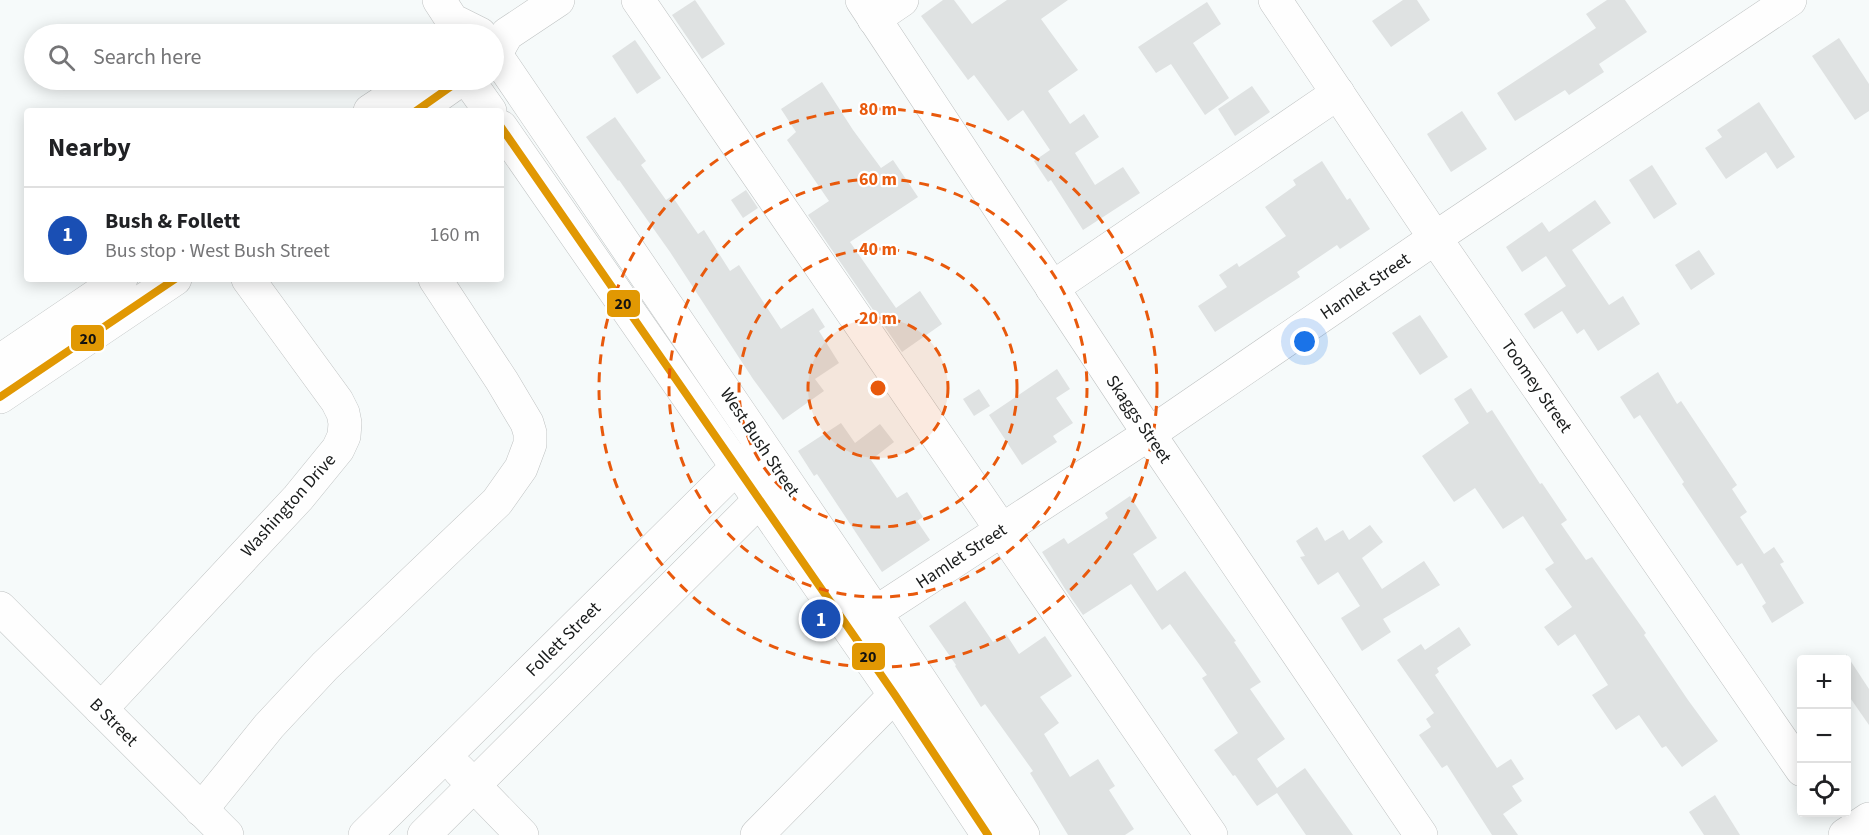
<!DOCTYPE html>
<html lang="en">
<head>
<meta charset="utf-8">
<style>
	:root { --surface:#fff; --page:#f6f6f6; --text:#202124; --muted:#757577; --line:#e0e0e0; --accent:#111827 }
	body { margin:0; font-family:"Source Sans 3",sans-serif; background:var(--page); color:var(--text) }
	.controls { position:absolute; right:18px; bottom:18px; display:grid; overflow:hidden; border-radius:6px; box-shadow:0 3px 15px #0003 }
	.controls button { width:54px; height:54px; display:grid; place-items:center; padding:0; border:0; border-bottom:2px solid var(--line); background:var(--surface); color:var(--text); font:30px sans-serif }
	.you { position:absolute; left:1305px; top:342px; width:21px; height:21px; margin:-15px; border:4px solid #fff; border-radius:50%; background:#1a73e8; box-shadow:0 0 0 9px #1a73e833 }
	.badge { display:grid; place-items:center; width:39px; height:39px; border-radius:50%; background:var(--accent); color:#fff; font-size:20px; font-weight:700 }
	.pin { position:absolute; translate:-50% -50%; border:3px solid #fff; box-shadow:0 2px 6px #0006 }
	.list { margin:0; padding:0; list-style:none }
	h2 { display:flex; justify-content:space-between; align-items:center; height:78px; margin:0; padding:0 24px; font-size:26px }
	h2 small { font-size:20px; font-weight:400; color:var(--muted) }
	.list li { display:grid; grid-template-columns:39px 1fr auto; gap:18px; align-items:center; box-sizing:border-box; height:96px; padding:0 24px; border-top:2px solid var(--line) }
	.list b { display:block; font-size:22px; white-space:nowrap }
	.list p { margin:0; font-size:20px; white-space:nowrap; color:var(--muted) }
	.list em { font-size:20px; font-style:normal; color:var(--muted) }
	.icon { flex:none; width:33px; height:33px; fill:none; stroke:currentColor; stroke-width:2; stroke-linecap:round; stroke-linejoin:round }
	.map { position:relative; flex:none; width:1869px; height:835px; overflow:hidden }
	.search { position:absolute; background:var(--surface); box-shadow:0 3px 15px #0003; left:24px; top:24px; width:480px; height:66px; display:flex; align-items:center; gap:15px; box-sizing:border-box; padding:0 21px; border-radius:33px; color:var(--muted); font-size:22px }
	.panel { position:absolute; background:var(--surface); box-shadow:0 3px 15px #0003; left:24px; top:108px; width:480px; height:174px; border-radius:6px }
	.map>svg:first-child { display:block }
</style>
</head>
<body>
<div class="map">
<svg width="1869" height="835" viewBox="0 0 1869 835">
	<rect width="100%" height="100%" fill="#f6fafa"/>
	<g fill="#dfe2e2">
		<polygon points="695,0 725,44 702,59 672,15"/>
		<polygon points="943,0 954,0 972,24 1007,0 1068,0 1041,19 1078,70 1048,91 1070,124 1084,114 1099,137 1075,153 1095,185 1123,167 1140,193 1083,230 1051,180 1048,182 1034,161 1050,150 1023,110 1008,121 974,75 968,80 921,16"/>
		<polygon points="1403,0 1417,0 1430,20 1391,47 1372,21"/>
		<polygon points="1607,0 1625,0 1647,32 1599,64 1604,72 1569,95 1565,90 1515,121 1497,93 1596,28 1586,14"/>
		<polygon points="1207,2 1221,24 1193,43 1229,98 1205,115 1171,64 1156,73 1138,47"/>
		<polygon points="1839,38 1869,84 1869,111 1855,120 1812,56"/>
		<polygon points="635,40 661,78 637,94 612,56"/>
		<polygon points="822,82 853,130 881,168 893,160 918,197 850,242 896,308 920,291 942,324 902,352 808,215 829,201 787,140 796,132 781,109"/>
		<polygon points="1252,86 1270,112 1235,136 1218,109"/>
		<polygon points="1759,102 1795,157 1777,169 1766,152 1726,179 1705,148 1722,137 1717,130"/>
		<polygon points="1462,111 1487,149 1451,172 1427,134"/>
		<polygon points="615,117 646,161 641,165 666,200 672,196 698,234 704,230 730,271 739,265 781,329 813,308 825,327 819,331 839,363 815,379 824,391 783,420 753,379 670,252 619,180 618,181 586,137"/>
		<polygon points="1322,161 1347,200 1350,198 1370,229 1340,249 1337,245 1297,272 1300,277 1215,332 1198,306 1227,287 1219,275 1237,263 1239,267 1286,236 1265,207 1296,185 1293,180"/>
		<polygon points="1652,165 1677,204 1654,219 1629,180"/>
		<polygon points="746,190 758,208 743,218 731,200"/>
		<polygon points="1595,200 1611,223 1572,250 1609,305 1623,296 1640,324 1598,351 1584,329 1577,334 1562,311 1534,329 1524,314 1566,286 1546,256 1522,272 1506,247 1542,222 1549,232"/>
		<polygon points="1699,250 1715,274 1691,290 1675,265"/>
		<polygon points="1420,315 1448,357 1420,375 1392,333"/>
		<polygon points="1057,369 1070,389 1056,398 1073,423 1053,436 1057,442 1022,465 989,415"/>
		<polygon points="1658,372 1677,404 1681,401 1737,485 1732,489 1747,512 1740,517 1764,554 1774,547 1784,562 1780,564 1804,603 1772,623 1762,606 1766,603 1742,563 1737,566 1682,484 1684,482 1640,415 1634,419 1620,397"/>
		<polygon points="1471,388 1487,413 1492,410 1540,484 1542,483 1567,520 1561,524 1586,560 1592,557 1646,633 1644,635 1688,700 1718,741 1682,767 1666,746 1662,748 1639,715 1616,730 1592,695 1608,685 1575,634 1558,646 1544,627 1572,607 1545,569 1554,563 1523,516 1503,529 1475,488 1454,502 1422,456 1469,423 1454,399"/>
		<polygon points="979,389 990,406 974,416 963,399"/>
		<polygon points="841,423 855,443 880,424 894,442 871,460 897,498 907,492 923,517 917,521 930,540 882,572 817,474 814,476 798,451"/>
		<polygon points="1130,496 1157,538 1133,554 1157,591 1185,571 1236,641 1234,642 1261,682 1250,689 1285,739 1257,759 1277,788 1305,768 1353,835 1306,835 1277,793 1257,806 1235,775 1233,776 1214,750 1238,733 1202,678 1207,675 1170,624 1162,630 1131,584 1083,615 1067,592 1042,552 1064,538 1068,544 1108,518 1105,513"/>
		<polygon points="1370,525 1383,542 1362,558 1382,589 1424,561 1440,585 1383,619 1391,632 1362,651 1341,618 1360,606 1338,572 1318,585 1300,557 1305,556 1296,541 1317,527 1325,541 1343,530 1349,540"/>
		<polygon points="965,601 993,642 1006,634 1019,654 1045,636 1072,676 1040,697 1059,723 1044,734 1070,777 1098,759 1115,786 1109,790 1134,829 1125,835 1068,835 1030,773 1033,771 985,704 981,707 955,666 956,665 929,626"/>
		<polygon points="1459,627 1471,645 1437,668 1439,672 1435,675 1497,768 1511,759 1524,779 1512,786 1522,801 1503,814 1518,835 1492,835 1447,765 1442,768 1419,735 1431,727 1426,719 1434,713 1397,660 1421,644 1425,650"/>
		<polygon points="1846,654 1869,689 1869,725 1846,692"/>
		<polygon points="1715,795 1740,835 1704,835 1689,812"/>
	</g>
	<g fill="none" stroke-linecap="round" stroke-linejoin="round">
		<g stroke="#bfc2c2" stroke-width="34">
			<g id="minor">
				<polyline points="638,0 1211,835"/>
				<polyline points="862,0 1149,434 1421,835"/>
				<polyline points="1275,0 1435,238 1802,770"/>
				<polyline points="874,19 902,0"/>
				<polyline points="1052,288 1338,93"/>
				<polyline points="0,608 227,835"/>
				<polyline points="852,628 1149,434 1435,238 1790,0"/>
				<polyline points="101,709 298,498 338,449 344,436 345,423 343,413 337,401 248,279"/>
				<polyline points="459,770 522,835"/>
				<polyline points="201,810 269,726 325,666 497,502 521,468 530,444 530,433 527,423 502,381 435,279"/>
				<polyline points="365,835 737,467 759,451"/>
				<polyline points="424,835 760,500 782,484"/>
				<polyline points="757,835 895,695"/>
				<polyline points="1845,835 1869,819"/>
			</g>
		</g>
		<g stroke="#bfc2c2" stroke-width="34">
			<g id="major">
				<polyline points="439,0 452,20 480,34"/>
				<polyline points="494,52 875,612 1023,835"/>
				<polyline points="494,57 507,34 558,0"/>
				<polyline points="468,80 490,111"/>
				<polyline points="370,111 417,80"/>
				<polyline points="416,111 460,80"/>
				<polyline points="501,127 895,695 988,835"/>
				<polyline points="0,361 121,279"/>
				<polyline points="0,397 175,279"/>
			</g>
		</g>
		<use href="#minor" stroke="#fefefe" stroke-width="33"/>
		<use href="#major" stroke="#fefefe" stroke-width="33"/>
		<g stroke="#fff" stroke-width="12">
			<g id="bus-1">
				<polyline points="416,111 460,80"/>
				<polyline points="501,127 895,695 988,835"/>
				<polyline points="0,397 175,279"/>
			</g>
		</g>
		<use href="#bus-1" stroke="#e19803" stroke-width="8"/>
	</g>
	<circle cx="878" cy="388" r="70" fill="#e8590c" fill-opacity=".12"/>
	<g fill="none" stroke="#e8590c" stroke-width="3" stroke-dasharray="10 8">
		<circle cx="878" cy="388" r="70"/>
		<circle cx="878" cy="388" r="139"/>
		<circle cx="878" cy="388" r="209"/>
		<circle cx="878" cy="388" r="279"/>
	</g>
	<g text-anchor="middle" stroke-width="4.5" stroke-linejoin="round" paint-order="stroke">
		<g font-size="18" fill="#1a1c1c" stroke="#fff">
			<text transform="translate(1365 286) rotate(-34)" y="6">Hamlet Street</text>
			<text transform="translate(1537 386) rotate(55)" y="6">Toomey Street</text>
			<text transform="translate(1139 419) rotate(56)" y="6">Skaggs Street</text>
			<text transform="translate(760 442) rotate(56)" y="6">West Bush Street</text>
			<text transform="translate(288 505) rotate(-48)" y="6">Washington Drive</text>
			<text transform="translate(961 556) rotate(-33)" y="6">Hamlet Street</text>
			<text transform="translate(563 639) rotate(-45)" y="6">Follett Street</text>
			<text transform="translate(114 722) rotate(45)" y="6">B Street</text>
		</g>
	</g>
	<circle cx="878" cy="388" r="9" fill="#e8590c" stroke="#fff" stroke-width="3"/>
	<g font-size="18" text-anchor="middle" font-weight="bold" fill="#e8590c" stroke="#fff" stroke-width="4.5" stroke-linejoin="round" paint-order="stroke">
		<text x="878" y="115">80 m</text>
		<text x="878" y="185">60 m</text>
		<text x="878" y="255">40 m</text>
		<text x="878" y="324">20 m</text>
	</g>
	<g stroke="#fff" stroke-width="2">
		<rect x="606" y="289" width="35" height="29" rx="6" fill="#e19803"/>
		<rect x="70" y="324" width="35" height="28" rx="6" fill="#e19803"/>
		<rect x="851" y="642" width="35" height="29" rx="6" fill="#e19803"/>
	</g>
	<g font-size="16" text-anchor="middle" font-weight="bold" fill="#111">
		<text x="623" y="309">20</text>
		<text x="88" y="344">20</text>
		<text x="868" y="662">20</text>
	</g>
</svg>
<div class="controls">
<button>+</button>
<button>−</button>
<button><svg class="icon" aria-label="locate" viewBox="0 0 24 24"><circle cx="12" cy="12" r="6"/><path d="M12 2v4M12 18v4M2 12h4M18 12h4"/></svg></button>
</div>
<div class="you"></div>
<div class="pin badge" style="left:821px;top:619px;background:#1a4fb4">1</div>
<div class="search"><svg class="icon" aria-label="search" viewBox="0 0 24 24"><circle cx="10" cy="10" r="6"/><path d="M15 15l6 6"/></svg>Search here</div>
<section class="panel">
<h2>Nearby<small></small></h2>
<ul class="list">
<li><span class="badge" style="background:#1a4fb4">1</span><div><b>Bush &amp; Follett</b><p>Bus stop · West Bush Street</p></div><em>160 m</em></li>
</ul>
</section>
</div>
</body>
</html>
